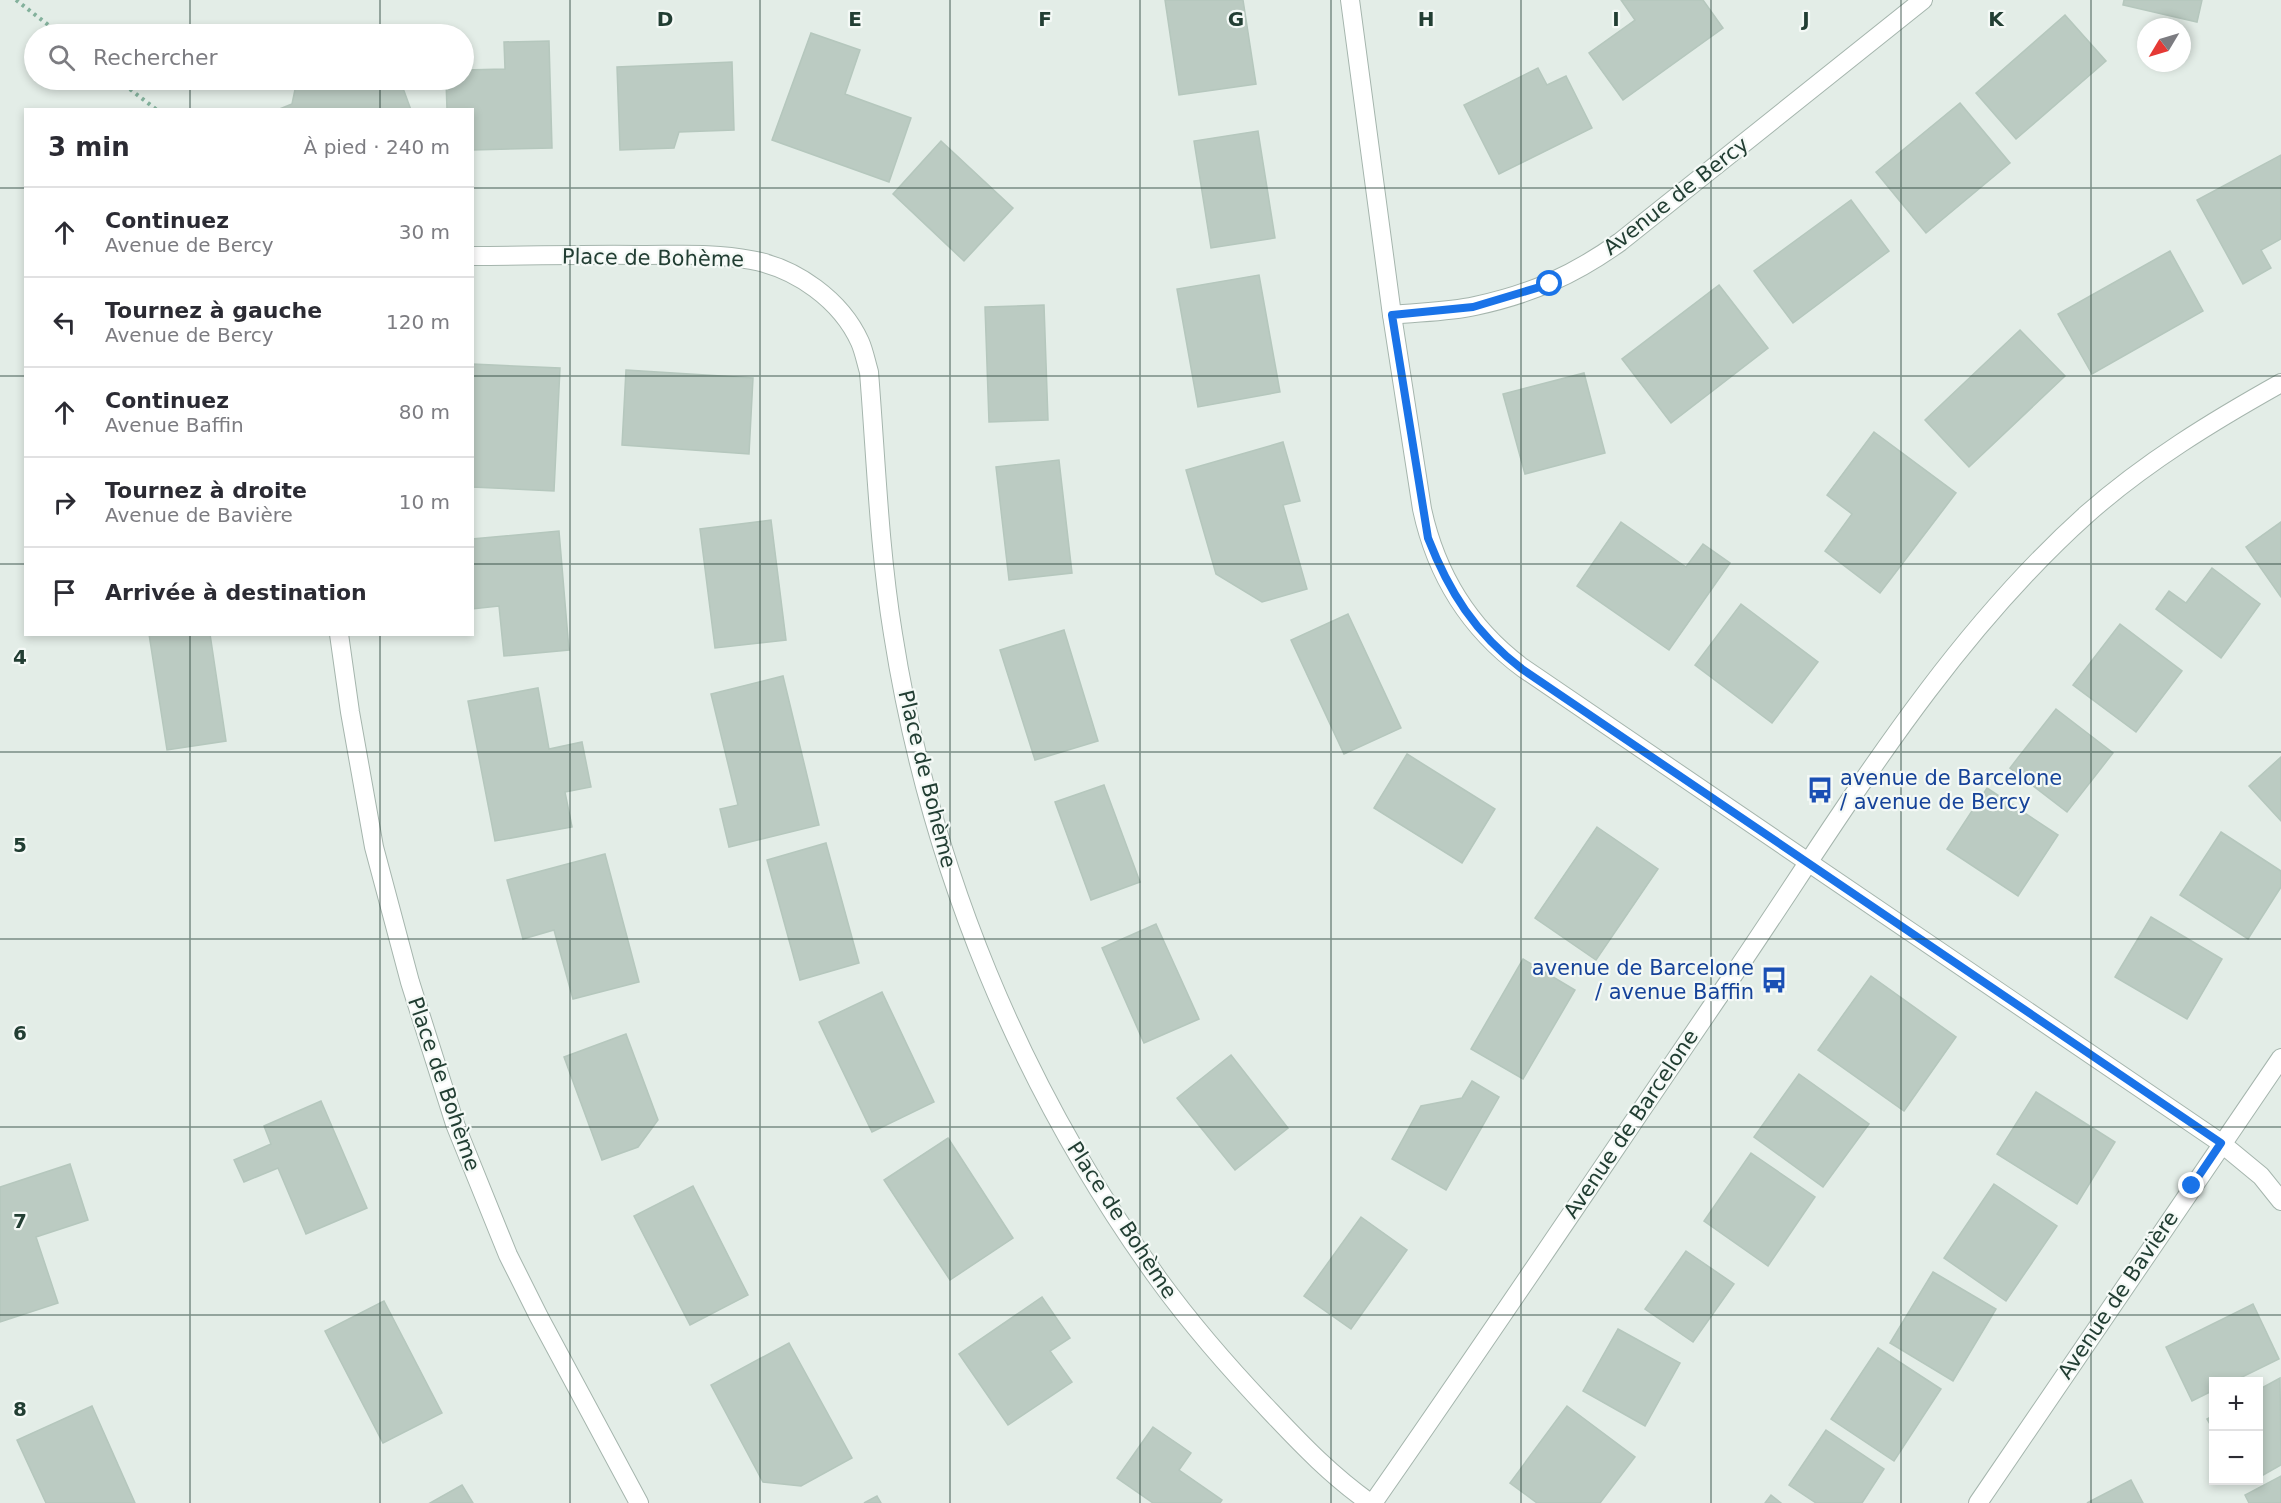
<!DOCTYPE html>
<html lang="fr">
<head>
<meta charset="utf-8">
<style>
	:root { --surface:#fff; --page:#f2f2f3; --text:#2b2b33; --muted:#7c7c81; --line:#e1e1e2 }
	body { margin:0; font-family:"DejaVu Sans",sans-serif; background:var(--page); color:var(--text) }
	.controls { position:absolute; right:18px; bottom:18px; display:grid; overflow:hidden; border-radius:0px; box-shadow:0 3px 9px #0003 }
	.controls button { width:54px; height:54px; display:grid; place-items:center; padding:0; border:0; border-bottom:2px solid var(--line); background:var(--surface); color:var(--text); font:30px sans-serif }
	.compass { position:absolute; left:2137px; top:18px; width:54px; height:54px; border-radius:50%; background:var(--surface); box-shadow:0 3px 9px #0003; rotate:232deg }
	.stop { position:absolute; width:18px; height:18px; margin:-14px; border:4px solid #1a73e8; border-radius:50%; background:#fff }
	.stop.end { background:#1a73e8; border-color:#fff; box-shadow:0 2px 6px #0008 }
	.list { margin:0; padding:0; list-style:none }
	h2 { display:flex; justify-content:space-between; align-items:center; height:78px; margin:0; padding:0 24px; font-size:26px }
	h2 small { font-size:20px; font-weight:400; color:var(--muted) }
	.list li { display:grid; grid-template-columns:39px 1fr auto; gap:18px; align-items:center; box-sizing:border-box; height:90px; padding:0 24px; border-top:2px solid var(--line) }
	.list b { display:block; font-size:22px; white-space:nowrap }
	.list p { margin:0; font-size:20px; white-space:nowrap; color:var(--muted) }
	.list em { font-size:20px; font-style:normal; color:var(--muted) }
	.icon { flex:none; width:33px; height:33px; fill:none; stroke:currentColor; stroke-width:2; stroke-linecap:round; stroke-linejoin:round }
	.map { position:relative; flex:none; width:2281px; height:1503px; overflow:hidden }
	.search { position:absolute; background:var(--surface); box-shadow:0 3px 9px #0003; left:24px; top:24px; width:450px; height:66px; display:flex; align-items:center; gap:15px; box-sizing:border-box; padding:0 21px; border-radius:33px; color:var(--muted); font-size:22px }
	.panel { position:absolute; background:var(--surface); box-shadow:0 3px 9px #0003; left:24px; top:108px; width:450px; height:528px; border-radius:0px }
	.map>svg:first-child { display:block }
</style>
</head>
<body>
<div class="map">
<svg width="2281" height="1503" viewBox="0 0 2281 1503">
	<rect width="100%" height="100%" fill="#e3ede7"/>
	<g fill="#bbcbc2" stroke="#b5c7bd" stroke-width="1.5">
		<polygon points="1165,0 1243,0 1256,84 1179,95"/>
		<polygon points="1621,0 1703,0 1723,28 1623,100 1589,53 1635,20"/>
		<polygon points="2124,0 2202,0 2197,22 2123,5"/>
		<polygon points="2065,15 2106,61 2016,139 1976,93"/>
		<polygon points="811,33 860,50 845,94 911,118 889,182 772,140"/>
		<polygon points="549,41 552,148 472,150 472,110 447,110 446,80 464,80 464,70 505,69 504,42"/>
		<polygon points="732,62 734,130 679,132 674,148 620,150 617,67"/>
		<polygon points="1538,68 1547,85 1566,76 1592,128 1499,174 1464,105"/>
		<polygon points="297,80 400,80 411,110 277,110 292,104"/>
		<polygon points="1960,103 2010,163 1926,233 1876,172"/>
		<polygon points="1258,131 1275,238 1211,248 1194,141"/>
		<polygon points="941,141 1013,208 964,261 893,194"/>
		<polygon points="2281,155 2281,239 2261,250 2271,268 2243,284 2197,200"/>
		<polygon points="1851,200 1889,251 1793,323 1754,271"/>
		<polygon points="2170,251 2203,311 2092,374 2058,314"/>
		<polygon points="1259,275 1280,392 1198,407 1177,289"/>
		<polygon points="1719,285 1768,348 1671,423 1622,359"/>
		<polygon points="1044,305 1048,420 989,422 985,307"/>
		<polygon points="2020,330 2065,376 1969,467 1925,420"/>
		<polygon points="472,364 560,368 554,491 472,487"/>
		<polygon points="626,370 753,378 749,454 622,445"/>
		<polygon points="1584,373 1605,453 1525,474 1503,394"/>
		<polygon points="1874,432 1956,493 1880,593 1825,551 1852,514 1827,495"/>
		<polygon points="1283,442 1300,501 1283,505 1307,589 1262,602 1216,574 1186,470"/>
		<polygon points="1059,460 1072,573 1009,580 996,467"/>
		<polygon points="771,520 786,640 715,648 700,529"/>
		<polygon points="1621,522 1686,567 1703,544 1730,563 1669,650 1577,586"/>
		<polygon points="2281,522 2281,597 2246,547"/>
		<polygon points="559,531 569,650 504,656 499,606 472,609 472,539"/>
		<polygon points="2212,568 2260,604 2221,658 2156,609 2169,591 2186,603"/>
		<polygon points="1741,604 1818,662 1772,723 1695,665"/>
		<polygon points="1348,614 1401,728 1344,754 1291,640"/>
		<polygon points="2120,624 2182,671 2136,732 2073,685"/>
		<polygon points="1064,630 1098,741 1035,760 1000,650"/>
		<polygon points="149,634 210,634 226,741 167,750"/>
		<polygon points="783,676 819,825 729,847 720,809 738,805 711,694"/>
		<polygon points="538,688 549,749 582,742 591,787 565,792 572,827 495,841 468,701"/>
		<polygon points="2056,709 2113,753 2067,812 2010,768"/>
		<polygon points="1407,754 1495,809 1462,863 1374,808"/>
		<polygon points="2281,757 2281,821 2249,786"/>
		<polygon points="1104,785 1140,882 1091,900 1055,802"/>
		<polygon points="1987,788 2058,835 2018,896 1947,849"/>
		<polygon points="1597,827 1658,869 1596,960 1535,918"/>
		<polygon points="2221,832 2281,871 2281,887 2248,939 2180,895"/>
		<polygon points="826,843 859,963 800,980 767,860"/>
		<polygon points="605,854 639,982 573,999 554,930 523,939 507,880"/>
		<polygon points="2151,917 2222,959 2187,1019 2115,977"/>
		<polygon points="1156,924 1199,1019 1144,1043 1102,948"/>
		<polygon points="1523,959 1575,990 1523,1079 1471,1049"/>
		<polygon points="1871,976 1956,1037 1904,1111 1818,1050"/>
		<polygon points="882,992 934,1102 872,1132 819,1022"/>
		<polygon points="626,1034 658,1120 638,1147 602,1160 564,1057"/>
		<polygon points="1231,1055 1288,1128 1235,1170 1177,1098"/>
		<polygon points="1799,1074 1869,1124 1823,1187 1754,1137"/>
		<polygon points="1472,1081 1499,1097 1446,1190 1392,1159 1421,1106 1462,1098"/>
		<polygon points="2036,1092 2115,1142 2077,1204 1997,1154"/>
		<polygon points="321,1101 367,1208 306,1234 278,1168 244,1182 234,1160 271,1144 264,1126"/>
		<polygon points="948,1138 1013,1238 950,1280 884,1180"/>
		<polygon points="1751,1153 1815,1197 1768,1266 1704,1221"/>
		<polygon points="70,1164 88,1220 36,1237 58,1303 0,1322 0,1187"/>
		<polygon points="1994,1184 2057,1226 2006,1301 1944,1258"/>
		<polygon points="693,1186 748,1295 690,1325 634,1216"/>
		<polygon points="1361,1217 1407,1250 1351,1329 1304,1296"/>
		<polygon points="1686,1251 1734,1284 1693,1342 1645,1309"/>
		<polygon points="1933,1272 1996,1309 1953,1381 1890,1343"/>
		<polygon points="1042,1297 1070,1338 1050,1351 1072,1382 1008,1425 959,1354"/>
		<polygon points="384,1301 442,1413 383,1443 325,1331"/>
		<polygon points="2253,1304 2279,1359 2232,1382 2214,1382 2214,1390 2192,1401 2166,1347"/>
		<polygon points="1618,1329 1680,1363 1645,1426 1583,1391"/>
		<polygon points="789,1343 852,1458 801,1486 763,1482 711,1385"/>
		<polygon points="1878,1348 1941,1389 1894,1461 1831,1419"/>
		<polygon points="2280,1378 2281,1465 2258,1478 2258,1390"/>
		<polygon points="92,1406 135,1503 46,1503 17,1440"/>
		<polygon points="1567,1406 1635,1457 1600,1503 1537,1503 1510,1483"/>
		<polygon points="2214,1415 2214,1431 2207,1419"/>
		<polygon points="1153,1427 1191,1453 1179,1470 1222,1500 1220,1503 1153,1503 1117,1478"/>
		<polygon points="1826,1430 1884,1469 1862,1503 1816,1503 1789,1485"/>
		<polygon points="2281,1476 2281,1503 2249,1503 2245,1495"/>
		<polygon points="2131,1480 2143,1503 2087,1503"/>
		<polygon points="462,1485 473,1503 430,1503"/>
		<polygon points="1771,1495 1781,1503 1765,1503"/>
		<polygon points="877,1496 881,1503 864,1503"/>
	</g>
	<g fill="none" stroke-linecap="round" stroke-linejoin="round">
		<g stroke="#a5b5ad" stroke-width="20">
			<g id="street">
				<path d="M1350 0 1392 315 1422 509C1436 574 1469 628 1523 668L2221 1143 2261 1176 2281 1201"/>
				<path d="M472 256C530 256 588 254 646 255 681 255 716 253 751 260 796 268 841 300 860 342 864 351 866 362 869 372 876 459 879 548 893 634 930 869 1020 1087 1159 1280 1194 1328 1230 1369 1271 1412 1303 1446 1332 1476 1370 1503"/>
				<path d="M1392 315C1419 312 1448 312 1475 306 1531 294 1574 275 1620 242L1923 0"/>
				<polyline points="339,634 350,712 374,847 410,982 455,1124 508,1255 539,1317 639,1503"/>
				<path d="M1373 1503C1496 1327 1615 1148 1736 971 1843 813 1943 643 2087 514 2146 462 2213 421 2281 383"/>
				<polyline points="1978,1503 2281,1058"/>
			</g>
		</g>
		<g stroke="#83b19c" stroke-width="4" stroke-dasharray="3 4.5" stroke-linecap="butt">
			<polyline points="16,0 60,34"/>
			<polyline points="118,80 157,110"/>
		</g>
		<use href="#street" stroke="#fff" stroke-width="18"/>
	</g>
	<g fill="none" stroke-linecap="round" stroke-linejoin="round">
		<path stroke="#1a73e8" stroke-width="8" d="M1550 284 1473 307 1392 315 1428 538C1449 592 1475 633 1522 669L2221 1143 2192 1186"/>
	</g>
	<path fill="none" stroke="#223e33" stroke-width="1.5" stroke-opacity="0.55" d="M190 0V34M380 0V34M570 0V1503M760 0V1503M950 0V1503M1140 0V1503M1331 0V1503M1521 0V1503M1711 0V1503M1901 0V1503M2091 0V1503M190 80V110M380 80V110M0 188H26M472 188H2281M0 376H26M472 376H2281M0 564H26M472 564H2281M190 634V1503M380 634V1503M0 752H2281M0 939H2281M0 1127H2281M0 1315H2281"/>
	<defs>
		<g id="bus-bare" transform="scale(2.07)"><path d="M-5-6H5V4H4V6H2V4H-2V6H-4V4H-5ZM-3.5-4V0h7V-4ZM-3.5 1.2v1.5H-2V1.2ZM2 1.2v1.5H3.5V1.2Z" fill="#1a4fb4" stroke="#f4f9f6" stroke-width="2.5" paint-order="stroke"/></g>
	</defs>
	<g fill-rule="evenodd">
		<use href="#bus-bare" x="1820" y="790"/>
		<use href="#bus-bare" x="1774" y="980"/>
	</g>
	<g text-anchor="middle" stroke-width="4.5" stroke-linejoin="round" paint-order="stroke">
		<g font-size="21" fill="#223e33" stroke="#f4f9f6">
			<text transform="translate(1676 196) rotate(-38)" y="7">Avenue de Bercy</text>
			<text transform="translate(653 258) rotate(1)" y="7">Place de Bohème</text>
			<text transform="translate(927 779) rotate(76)" y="7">Place de Bohème</text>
			<text transform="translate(444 1084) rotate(71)" y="7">Place de Bohème</text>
			<text transform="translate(1631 1124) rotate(-56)" y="7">Avenue de Barcelone</text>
			<text transform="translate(1122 1220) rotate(57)" y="7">Place de Bohème</text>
			<text transform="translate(2118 1295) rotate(-56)" y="7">Avenue de Bavière</text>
		</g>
		<g font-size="21" fill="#164399" stroke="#f4f9f6" text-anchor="start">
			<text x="1840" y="785">avenue de Barcelone<tspan x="1840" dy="24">/ avenue de Bercy</tspan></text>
			<text x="1754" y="975" text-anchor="end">avenue de Barcelone<tspan x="1754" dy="24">/ avenue Baffin</tspan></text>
		</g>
	</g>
	<g font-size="20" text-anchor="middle" font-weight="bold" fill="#223e33" stroke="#f4f9f6" stroke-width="4.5" stroke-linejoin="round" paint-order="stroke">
		<text x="665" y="26">D</text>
		<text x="855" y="26">E</text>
		<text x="1045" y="26">F</text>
		<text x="1236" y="26">G</text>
		<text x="1426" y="26">H</text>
		<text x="1616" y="26">I</text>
		<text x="1806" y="26">J</text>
		<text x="1996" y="26">K</text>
		<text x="20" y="664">4</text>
		<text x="20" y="852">5</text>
		<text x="20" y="1040">6</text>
		<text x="20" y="1228">7</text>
		<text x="20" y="1416">8</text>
	</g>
</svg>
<div class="controls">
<button>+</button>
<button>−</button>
</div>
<svg class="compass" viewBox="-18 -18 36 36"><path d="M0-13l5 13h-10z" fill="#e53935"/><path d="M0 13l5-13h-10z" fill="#7c7c81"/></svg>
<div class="stop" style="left:1550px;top:284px"></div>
<div class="stop end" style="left:2192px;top:1186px"></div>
<div class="search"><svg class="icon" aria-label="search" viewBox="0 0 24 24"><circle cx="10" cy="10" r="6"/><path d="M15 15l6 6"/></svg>Rechercher</div>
<section class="panel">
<h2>3 min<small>À pied · 240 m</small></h2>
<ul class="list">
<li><svg class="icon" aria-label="ahead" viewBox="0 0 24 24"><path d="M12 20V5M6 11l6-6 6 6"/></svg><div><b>Continuez</b><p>Avenue de Bercy</p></div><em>30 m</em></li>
<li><svg class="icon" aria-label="left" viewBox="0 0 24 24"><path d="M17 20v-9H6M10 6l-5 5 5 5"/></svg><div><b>Tournez à gauche</b><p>Avenue de Bercy</p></div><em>120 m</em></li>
<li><svg class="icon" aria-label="ahead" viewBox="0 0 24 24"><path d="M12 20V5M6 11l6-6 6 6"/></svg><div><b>Continuez</b><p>Avenue Baffin</p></div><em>80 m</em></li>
<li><svg class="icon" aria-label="right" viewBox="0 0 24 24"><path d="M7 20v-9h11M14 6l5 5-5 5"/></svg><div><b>Tournez à droite</b><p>Avenue de Bavière</p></div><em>10 m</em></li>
<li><svg class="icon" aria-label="arrive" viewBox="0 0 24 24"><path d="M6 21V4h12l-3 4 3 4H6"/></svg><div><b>Arrivée à destination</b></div></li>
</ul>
</section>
</div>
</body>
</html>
